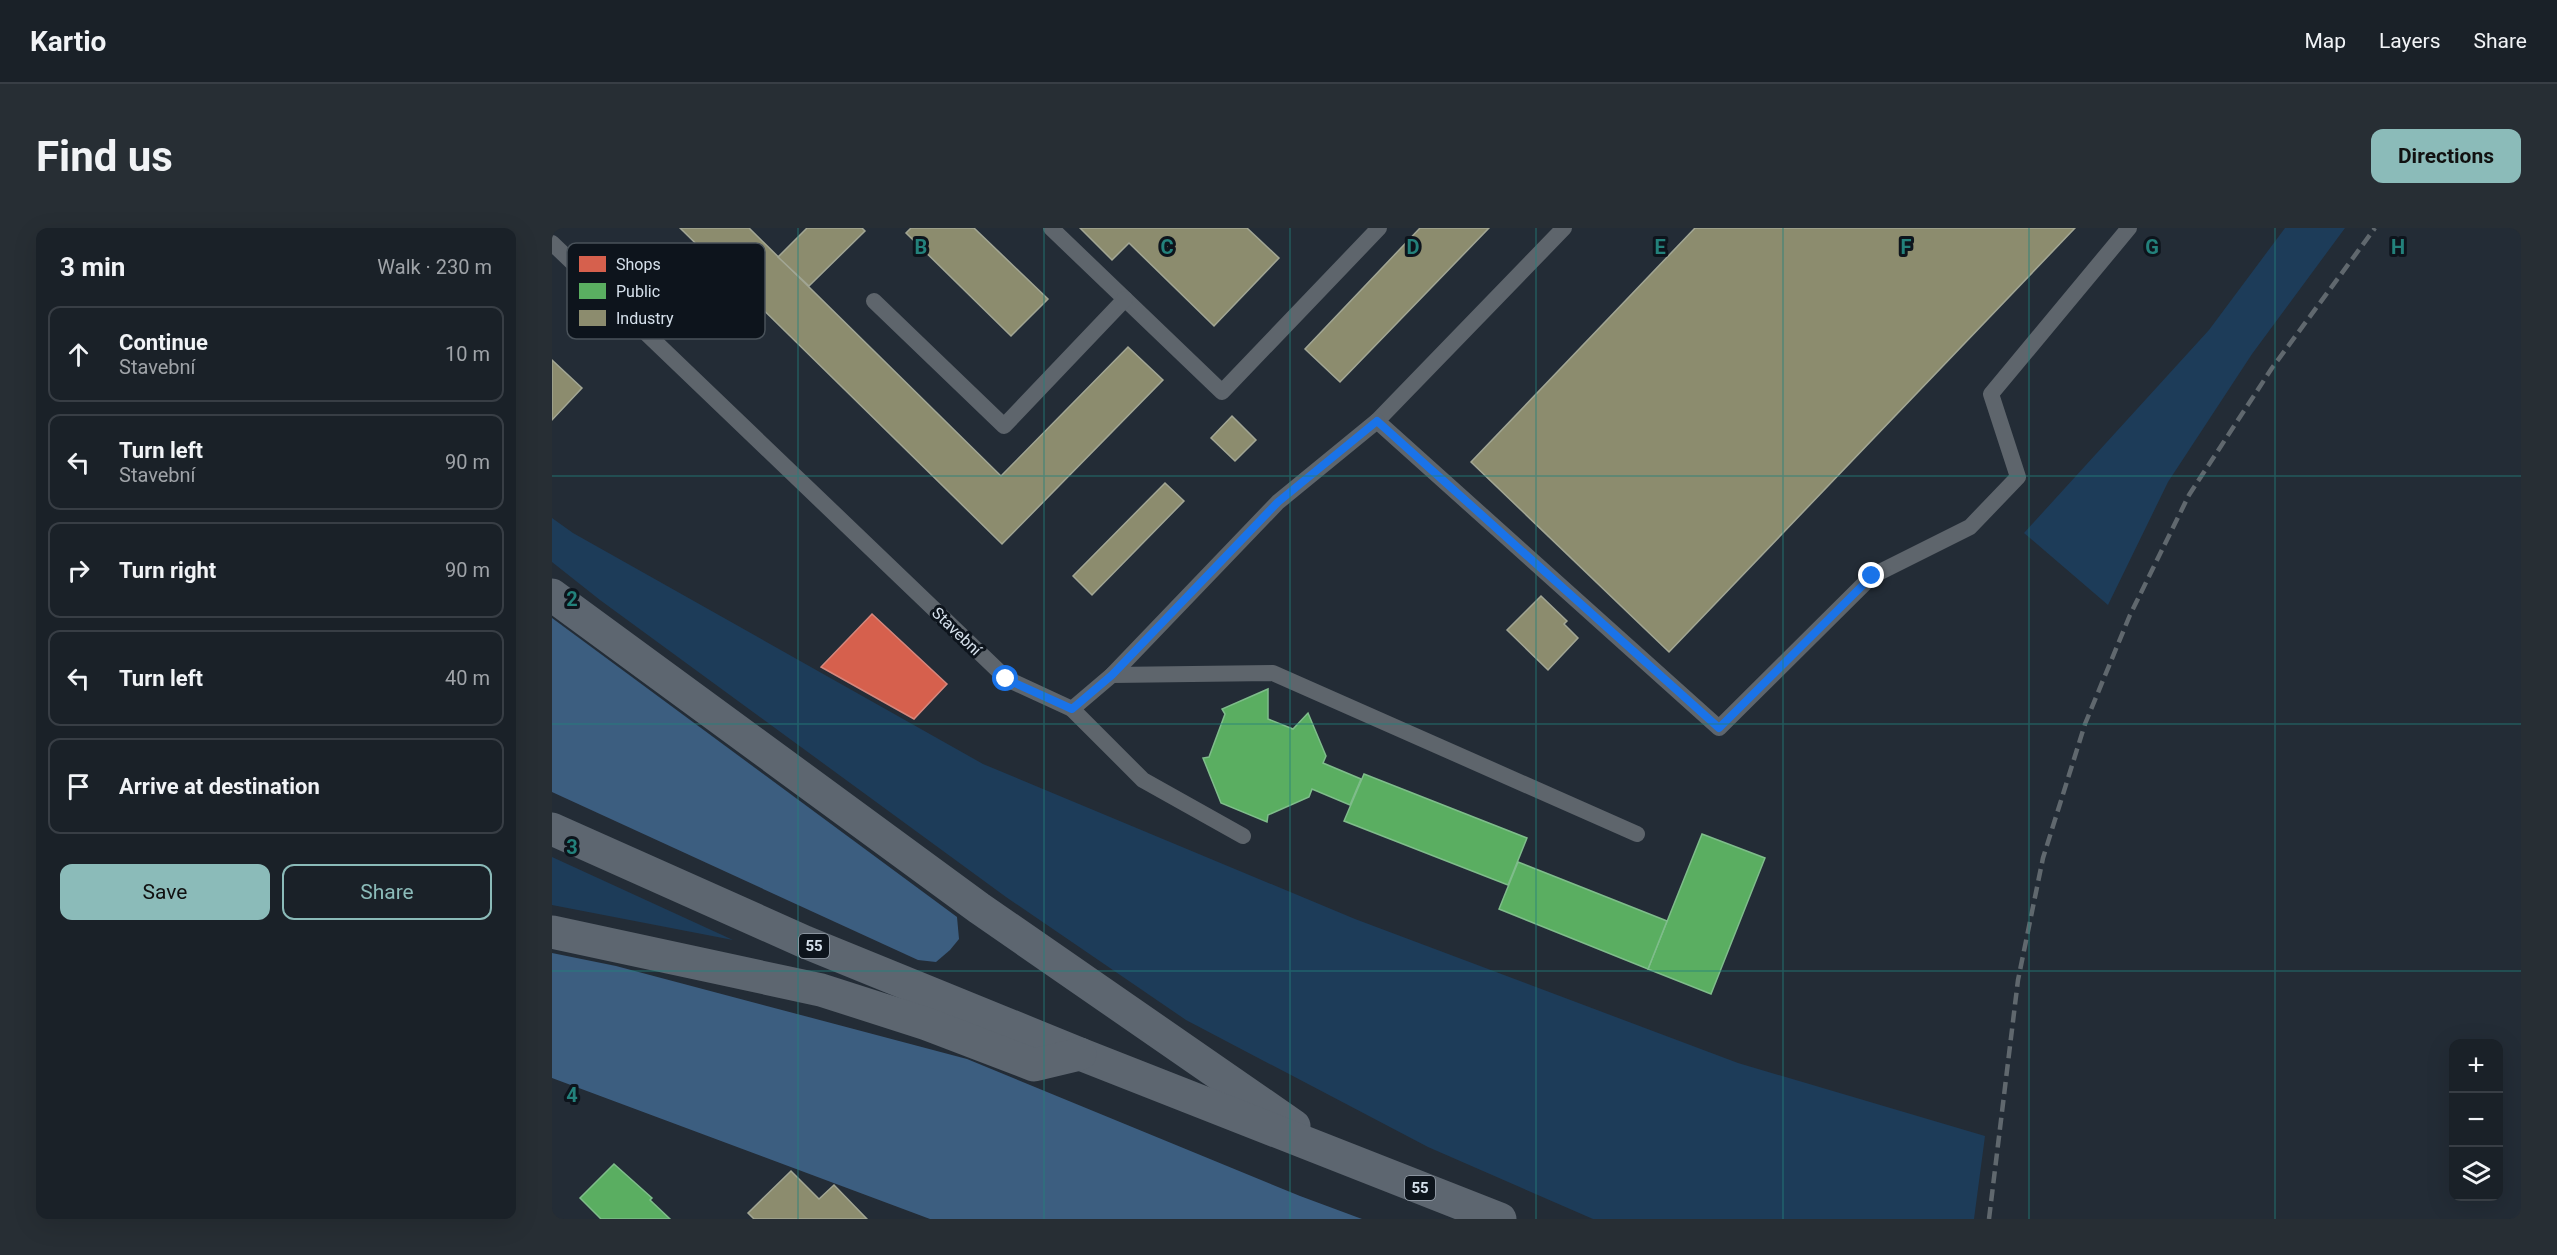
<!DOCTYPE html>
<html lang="en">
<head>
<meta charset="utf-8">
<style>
	:root { --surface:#1a2128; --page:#272e34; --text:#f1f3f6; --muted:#9fa3a8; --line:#383e45; --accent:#8bbbb9 }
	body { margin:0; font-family:Roboto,sans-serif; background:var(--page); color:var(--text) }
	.controls { position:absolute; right:18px; bottom:18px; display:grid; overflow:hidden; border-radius:12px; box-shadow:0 6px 24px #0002 }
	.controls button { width:54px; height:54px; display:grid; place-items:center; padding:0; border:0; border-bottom:2px solid var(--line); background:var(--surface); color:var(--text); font:30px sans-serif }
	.stop { position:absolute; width:18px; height:18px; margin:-14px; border:4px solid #1a73e8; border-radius:50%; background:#fff }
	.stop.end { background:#1a73e8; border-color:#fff; box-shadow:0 2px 6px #0008 }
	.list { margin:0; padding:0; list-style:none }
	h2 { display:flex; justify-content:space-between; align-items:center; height:78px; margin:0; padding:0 24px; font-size:26px }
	h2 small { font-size:20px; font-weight:400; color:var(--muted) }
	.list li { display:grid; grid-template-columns:39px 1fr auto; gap:18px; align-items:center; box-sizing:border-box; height:96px; margin:0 12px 12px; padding:0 12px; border:2px solid var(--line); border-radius:12px }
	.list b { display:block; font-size:22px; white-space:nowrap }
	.list p { margin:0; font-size:20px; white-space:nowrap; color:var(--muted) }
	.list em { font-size:20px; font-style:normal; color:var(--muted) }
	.actions { display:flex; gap:12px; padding:18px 24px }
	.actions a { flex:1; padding:14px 0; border:2px solid var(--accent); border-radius:12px; text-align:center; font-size:21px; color:var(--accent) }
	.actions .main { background:var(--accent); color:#111 }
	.icon { flex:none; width:33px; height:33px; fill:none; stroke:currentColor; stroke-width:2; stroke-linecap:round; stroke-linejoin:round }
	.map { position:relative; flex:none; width:1969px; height:991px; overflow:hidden; border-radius:12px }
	header { display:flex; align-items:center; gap:36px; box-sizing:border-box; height:84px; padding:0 30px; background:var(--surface); border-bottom:2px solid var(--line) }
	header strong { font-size:28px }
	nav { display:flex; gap:33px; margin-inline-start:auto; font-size:21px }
	.intro { display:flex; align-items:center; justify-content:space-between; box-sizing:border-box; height:144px; padding:0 36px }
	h1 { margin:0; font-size:42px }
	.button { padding:15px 27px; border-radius:12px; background:var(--accent); color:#111; font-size:21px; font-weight:700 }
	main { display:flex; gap:36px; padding:0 36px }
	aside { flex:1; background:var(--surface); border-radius:12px; box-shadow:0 6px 24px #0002 }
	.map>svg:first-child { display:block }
</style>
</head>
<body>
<header>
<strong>Kartio</strong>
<nav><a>Map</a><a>Layers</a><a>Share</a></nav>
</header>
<div class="intro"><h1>Find us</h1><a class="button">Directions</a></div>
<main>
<aside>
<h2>3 min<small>Walk · 230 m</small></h2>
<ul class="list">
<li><svg class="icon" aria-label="ahead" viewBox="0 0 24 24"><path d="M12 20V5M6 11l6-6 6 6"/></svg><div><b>Continue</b><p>Stavební</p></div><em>10 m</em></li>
<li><svg class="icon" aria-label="left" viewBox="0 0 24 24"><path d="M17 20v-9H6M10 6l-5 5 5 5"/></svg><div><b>Turn left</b><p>Stavební</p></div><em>90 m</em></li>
<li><svg class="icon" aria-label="right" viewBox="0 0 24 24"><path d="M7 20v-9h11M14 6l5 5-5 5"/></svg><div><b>Turn right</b></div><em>90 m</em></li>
<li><svg class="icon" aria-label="left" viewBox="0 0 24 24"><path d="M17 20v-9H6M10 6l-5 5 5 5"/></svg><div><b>Turn left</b></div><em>40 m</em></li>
<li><svg class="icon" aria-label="arrive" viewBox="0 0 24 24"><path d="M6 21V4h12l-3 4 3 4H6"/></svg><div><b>Arrive at destination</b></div></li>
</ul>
<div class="actions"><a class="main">Save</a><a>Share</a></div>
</aside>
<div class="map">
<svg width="1969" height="991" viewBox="0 0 1969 991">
	<rect width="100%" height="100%" fill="#232c36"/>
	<g fill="#1d3c59">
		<polygon points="1733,0 1793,0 1700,126 1616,254 1556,377 1472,305 1657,102"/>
		<polygon points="0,290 21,305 431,536 803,691 1186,835 1433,908 1422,991 1041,991 876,919 634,792 454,669 48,372 0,334"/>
		<polygon points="0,629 181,712 0,677"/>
	</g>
	<g fill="#3c5e80">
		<polygon points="0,390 405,689 407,711 398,722 384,734 366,732 0,564"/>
		<polygon points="0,725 64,738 415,831 748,968 810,991 378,991 0,850"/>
	</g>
	<polygon fill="#d6604d" stroke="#d6877d" stroke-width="1.5" points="320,386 395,456 362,491 269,439"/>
	<g fill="#5aae61" stroke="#7fbd8b" stroke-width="1.5">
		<polygon points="716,461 716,491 741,501 756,485 774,528 771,535 809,551 798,577 760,561 757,569 716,587 715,594 669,575 651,530 657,529 673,486 670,481"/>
		<polygon points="812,546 975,610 956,657 792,593"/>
		<polygon points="1150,606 1213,630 1159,766 1096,741"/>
		<polygon points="966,634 1115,693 1096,741 947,681"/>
		<polygon points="62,936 100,970 98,972 118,991 49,991 28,970"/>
	</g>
	<g fill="#8c8c6e" stroke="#a2a694" stroke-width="1.5">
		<polygon points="128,0 197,0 449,248 576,119 611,152 450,316"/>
		<polygon points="255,0 310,0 313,3 257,58 226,29"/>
		<polygon points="359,0 422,0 496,71 459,108 354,5"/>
		<polygon points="528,0 695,0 727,30 662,98 577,15 560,32"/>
		<polygon points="868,0 937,0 788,154 753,121"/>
		<polygon points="1143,0 1523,0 1117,424 919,234"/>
		<polygon points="0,132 30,160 0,192"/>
		<polygon points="680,188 704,212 683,233 659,210"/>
		<polygon points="613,255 632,273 540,367 521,348"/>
		<polygon points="989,368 1015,393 1012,396 1026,410 996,442 955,402"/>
		<polygon points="239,943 267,971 282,957 315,991 202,991 196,985"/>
	</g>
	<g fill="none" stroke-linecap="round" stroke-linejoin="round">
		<g stroke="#5e656c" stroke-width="16">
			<polyline points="499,0 670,164 827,0"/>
			<polyline points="1012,0 825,193 1167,500 1320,348 1418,299 1466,249 1439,166 1577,0"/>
			<polyline points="0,15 455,451 520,481 560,447 726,274 825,193"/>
			<polyline points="322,73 452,198 573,71"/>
			<polyline points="560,447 721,445 1085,606"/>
			<polyline points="520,481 591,552 691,608"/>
		</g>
		<g stroke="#5d6670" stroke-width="33">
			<polyline points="0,367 427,680 742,898"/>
			<polyline points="0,601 253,714 528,826 948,991"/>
			<polyline points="0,704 269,762 375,796 482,837 528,826"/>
		</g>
		<polyline stroke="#60686e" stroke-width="4.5" stroke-dasharray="12 6" stroke-linecap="butt" points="1437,991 1466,752 1491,630 1533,496 1578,387 1637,267 1720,140 1823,0"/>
	</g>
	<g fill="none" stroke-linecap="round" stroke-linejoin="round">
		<polyline stroke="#1a73e8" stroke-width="8" points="454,451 520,481 560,447 726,274 825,193 1167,500 1320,348"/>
	</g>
	<path fill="none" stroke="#23817b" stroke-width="1.5" stroke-opacity="0.55" d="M246 0V991M492 0V991M738 0V991M984 0V991M1231 0V991M1477 0V991M1723 0V991M0 248H1969M0 496H1969M0 743H1969"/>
	<g text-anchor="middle" stroke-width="6" stroke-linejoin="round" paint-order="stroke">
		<g fill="#0d141c" stroke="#9aa4ae" stroke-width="1.5">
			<rect x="247" y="706" width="30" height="24" rx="4.5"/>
			<rect x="853" y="948" width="30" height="24" rx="4.5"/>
		</g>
		<g font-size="15" font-weight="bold" fill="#d6e1ec">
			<text x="262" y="723">55</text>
			<text x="868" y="965">55</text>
		</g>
		<g font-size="16" fill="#d6e1ec" stroke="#0d141c">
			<text transform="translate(405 403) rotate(44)" y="6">Stavební</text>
		</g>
	</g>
	<rect x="15" y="15" width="198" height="96" rx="9" fill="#0d141c" stroke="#49525a" stroke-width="1.5"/>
	<rect x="27" y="28" width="27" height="16" fill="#d6604d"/>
	<rect x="27" y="55" width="27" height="16" fill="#5aae61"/>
	<rect x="27" y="82" width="27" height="16" fill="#8c8c6e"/>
	<g font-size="16" fill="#d6e1ec">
		<text x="64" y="42">Shops</text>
		<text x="64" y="69">Public</text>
		<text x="64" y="96">Industry</text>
	</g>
	<g font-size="20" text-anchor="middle" font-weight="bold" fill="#23817b" stroke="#0d141c" stroke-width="6" stroke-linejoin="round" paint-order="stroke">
		<text x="369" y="26">B</text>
		<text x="615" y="26">C</text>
		<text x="861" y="26">D</text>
		<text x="1108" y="26">E</text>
		<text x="1354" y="26">F</text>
		<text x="1600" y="26">G</text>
		<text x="1846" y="26">H</text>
		<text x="20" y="378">2</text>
		<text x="20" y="626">3</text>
		<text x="20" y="874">4</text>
	</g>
</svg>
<div class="controls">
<button>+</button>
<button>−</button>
<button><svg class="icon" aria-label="layers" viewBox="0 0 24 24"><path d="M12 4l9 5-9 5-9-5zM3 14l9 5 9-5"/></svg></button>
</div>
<div class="stop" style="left:454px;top:451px"></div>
<div class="stop end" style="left:1320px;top:348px"></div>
</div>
</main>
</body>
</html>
